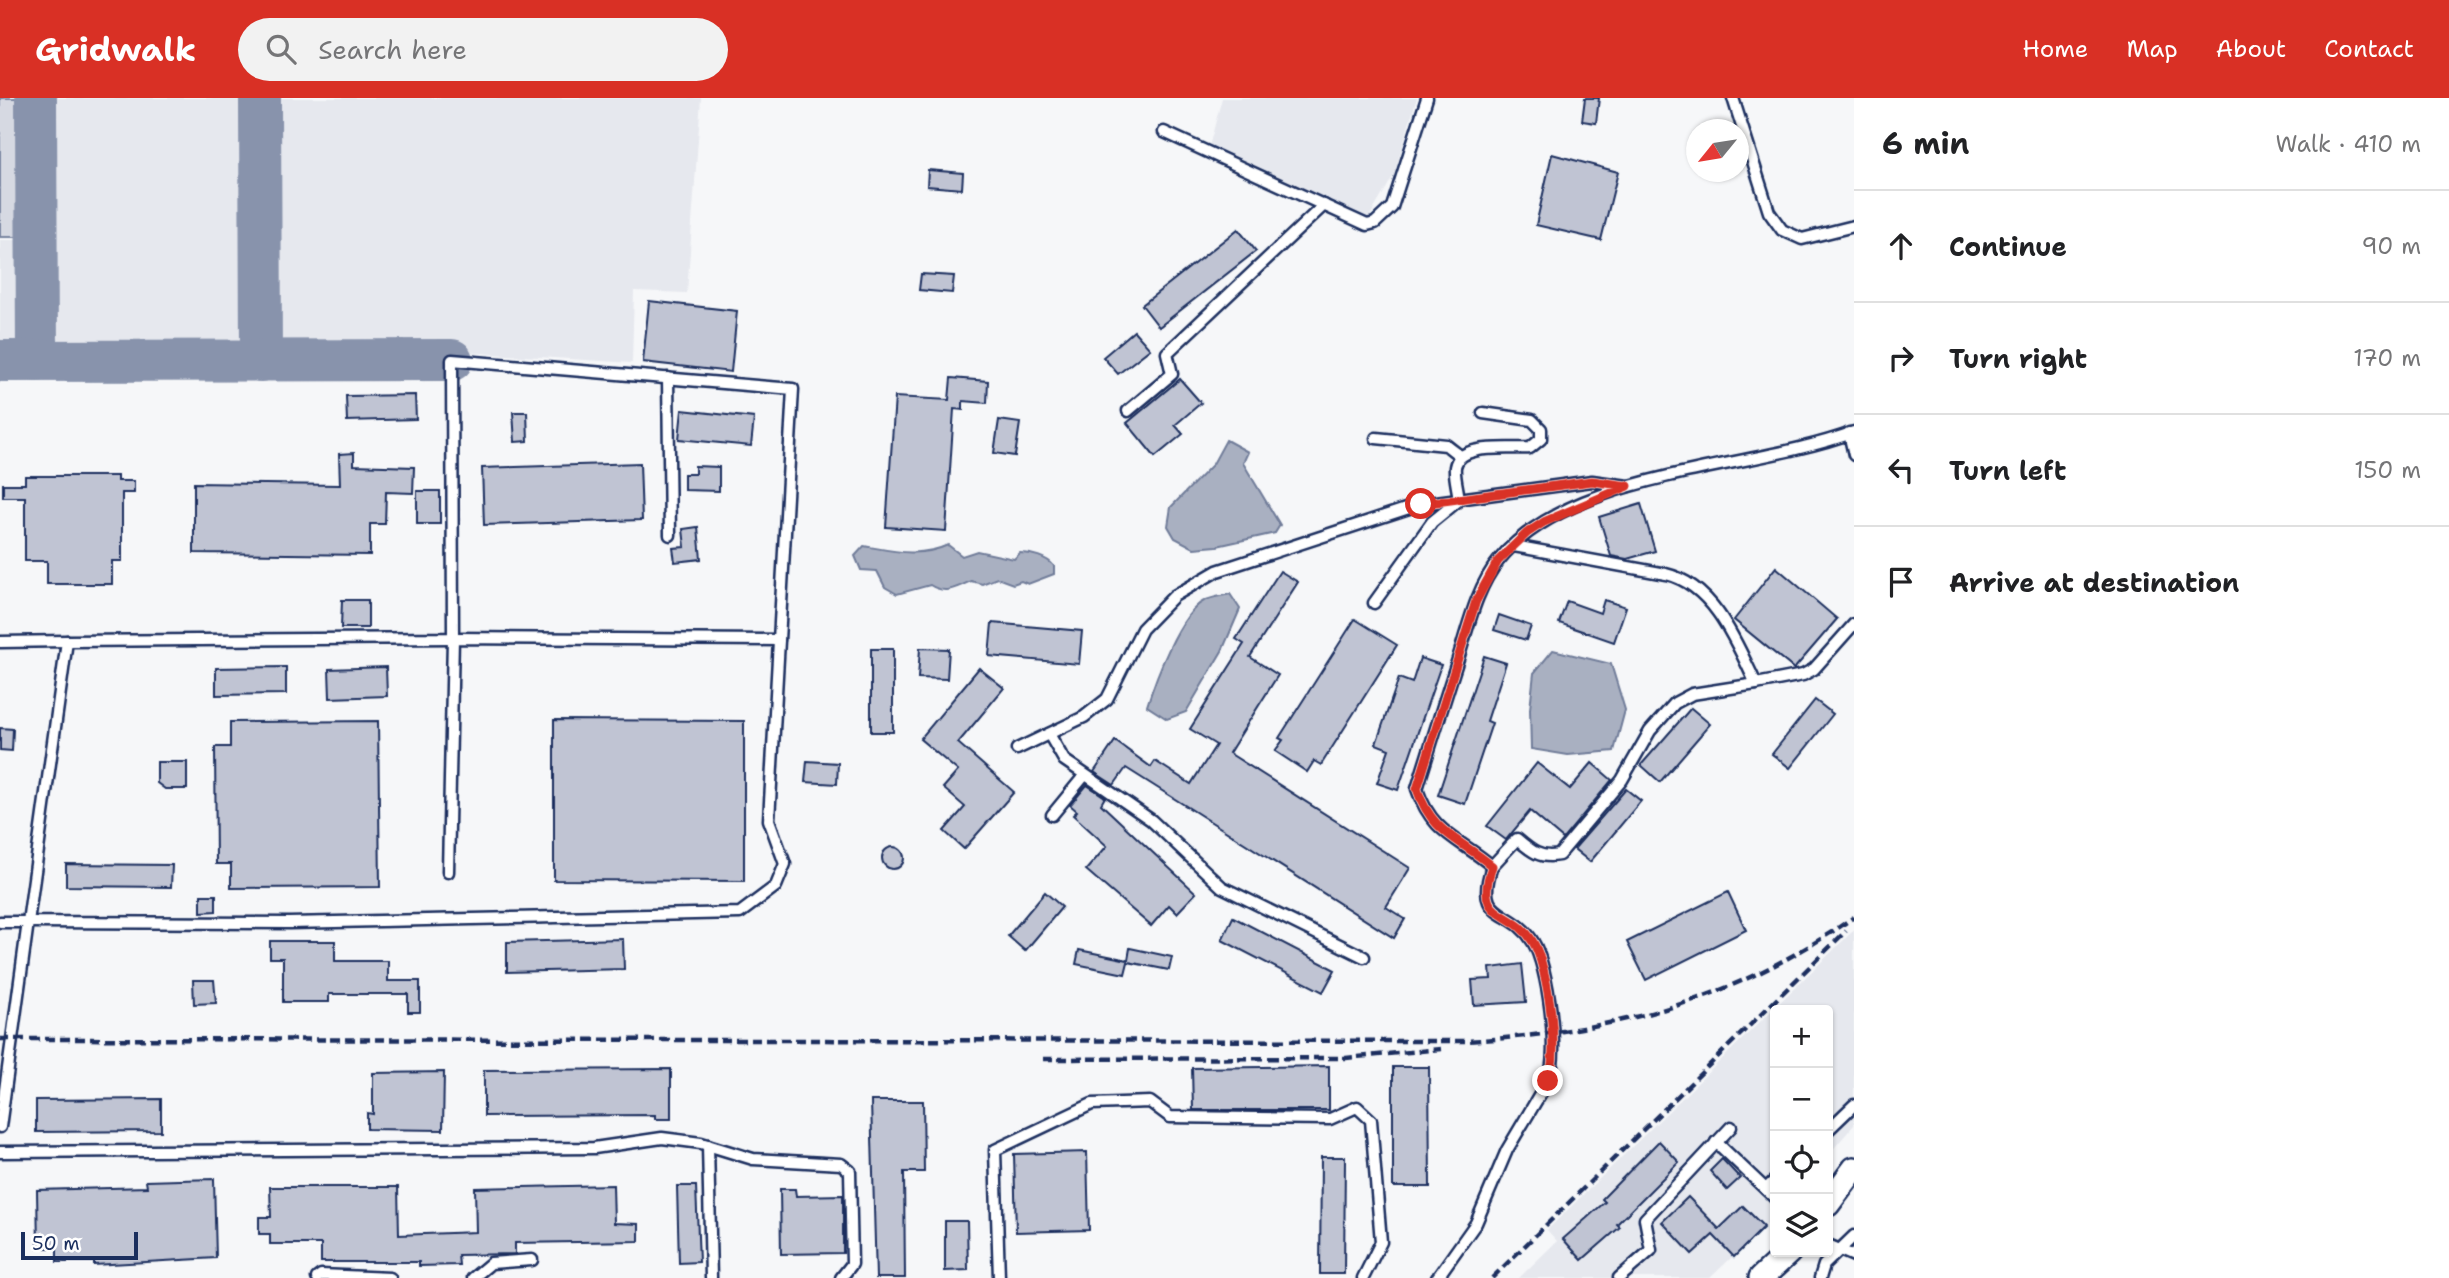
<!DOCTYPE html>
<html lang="en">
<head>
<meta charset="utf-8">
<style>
	:root { --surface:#fff; --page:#f2f2f2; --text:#202124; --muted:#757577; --line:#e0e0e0; --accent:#d93025 }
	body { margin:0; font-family:"Shantell Sans",sans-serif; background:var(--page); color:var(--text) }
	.controls { position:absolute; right:21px; bottom:21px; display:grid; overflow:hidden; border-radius:7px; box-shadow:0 2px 5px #0004 }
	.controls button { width:63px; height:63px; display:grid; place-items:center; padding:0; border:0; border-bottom:2px solid var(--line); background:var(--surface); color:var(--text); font:35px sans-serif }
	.compass { position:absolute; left:1686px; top:21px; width:63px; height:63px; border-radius:50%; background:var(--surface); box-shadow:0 2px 5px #0004; rotate:240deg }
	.scale { position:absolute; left:21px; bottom:18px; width:117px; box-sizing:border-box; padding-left:7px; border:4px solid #1b2f5e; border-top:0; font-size:19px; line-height:24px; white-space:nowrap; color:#1b2f5e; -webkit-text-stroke:5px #fff; paint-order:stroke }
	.stop { position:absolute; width:21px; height:21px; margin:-16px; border:5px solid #d93025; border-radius:50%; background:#fff }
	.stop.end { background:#d93025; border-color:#fff; box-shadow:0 2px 7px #0008 }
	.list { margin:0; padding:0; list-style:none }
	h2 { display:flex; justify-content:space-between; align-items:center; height:91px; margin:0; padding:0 28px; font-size:30px }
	h2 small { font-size:23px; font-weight:400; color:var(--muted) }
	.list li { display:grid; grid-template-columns:46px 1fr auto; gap:21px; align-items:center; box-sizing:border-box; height:112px; padding:0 28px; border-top:2px solid var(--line) }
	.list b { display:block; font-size:26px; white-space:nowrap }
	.list em { font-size:23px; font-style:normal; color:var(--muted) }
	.icon { flex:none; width:38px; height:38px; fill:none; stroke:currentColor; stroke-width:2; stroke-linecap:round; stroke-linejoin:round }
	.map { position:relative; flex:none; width:1854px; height:1180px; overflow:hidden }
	header { display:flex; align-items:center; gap:42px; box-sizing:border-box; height:98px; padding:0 35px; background:var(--accent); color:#fff }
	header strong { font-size:33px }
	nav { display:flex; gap:38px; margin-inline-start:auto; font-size:24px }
	.search { width:490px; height:63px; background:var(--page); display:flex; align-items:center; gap:18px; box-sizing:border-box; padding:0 24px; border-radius:38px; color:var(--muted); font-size:26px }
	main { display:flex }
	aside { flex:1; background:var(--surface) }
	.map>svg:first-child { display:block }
</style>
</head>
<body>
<header>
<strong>Gridwalk</strong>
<div class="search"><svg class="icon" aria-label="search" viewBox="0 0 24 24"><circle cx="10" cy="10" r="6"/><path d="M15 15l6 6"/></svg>Search here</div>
<nav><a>Home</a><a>Map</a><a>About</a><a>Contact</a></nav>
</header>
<main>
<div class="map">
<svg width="1854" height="1180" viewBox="0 0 1854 1180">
	<rect width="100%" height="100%" fill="#f6f7f9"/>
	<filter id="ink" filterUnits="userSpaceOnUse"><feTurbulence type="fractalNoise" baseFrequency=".0143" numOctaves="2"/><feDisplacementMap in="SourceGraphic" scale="14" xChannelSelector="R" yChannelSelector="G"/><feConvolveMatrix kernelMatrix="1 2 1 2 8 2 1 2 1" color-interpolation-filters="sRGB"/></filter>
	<g filter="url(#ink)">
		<g fill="#e6e8ee">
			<polygon points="46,0 701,0 687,195 634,193 632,265 384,249 50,244"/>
			<polygon points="1222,0 1417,0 1394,77 1367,123 1209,49"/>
			<polygon points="0,142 17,142 18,247 0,247"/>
			<polygon points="1854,832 1854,1027 1828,1057 1828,912 1775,912 1775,1117 1769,1124 1710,1180 1519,1180 1557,1143 1547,1132"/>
		</g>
		<polygon fill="#d6d9e2" stroke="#7884a0" stroke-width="2" points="0,0 27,0 26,131 18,139 0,139"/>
		<g fill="#a9b0c1" stroke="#707c99" stroke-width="2">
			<polygon points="1226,342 1248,354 1243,365 1280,427 1275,435 1217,448 1194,450 1175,440 1168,428 1171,409 1213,366"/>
			<path d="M948 447 962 458 977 453 1014 461 1020 455C1031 455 1047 459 1054 468V476L1028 486 1021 483 1013 486 997 480 982 486 971 483C956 490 945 497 930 487L897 496 885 489 877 473 861 472 855 458 864 448C893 453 920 460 948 447Z"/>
			<path d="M1230 496 1240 511 1222 553 1186 614 1167 621 1147 608C1155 582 1179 516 1204 503 1211 499 1222 498 1230 496Z"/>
			<polygon points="1553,552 1611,566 1625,612 1614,653 1568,657 1531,651 1530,611 1534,575"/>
		</g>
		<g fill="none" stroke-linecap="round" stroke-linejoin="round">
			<g stroke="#8893ac" stroke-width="42">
				<polyline points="36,0 37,263"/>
				<polyline points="260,0 261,263"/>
				<polyline points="0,263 452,262"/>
			</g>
		</g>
		<g fill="#c0c4d3" stroke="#1b2f5e" stroke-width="2">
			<polygon points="1585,0 1599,0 1596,25 1582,23"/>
			<polygon points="1552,56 1618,74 1601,142 1536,127"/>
			<polygon points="928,72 963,75 962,91 927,88"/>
			<polygon points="1238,131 1256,153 1159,229 1142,207"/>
			<polygon points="921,176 954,178 952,195 919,192"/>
			<polygon points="649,203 737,213 731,274 643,264"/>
			<polygon points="1134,233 1150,251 1118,276 1103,259"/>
			<polygon points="951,280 988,283 987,305 963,303 963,312 954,311 946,433 886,429 895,299 949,302"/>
			<polygon points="1180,281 1201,305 1175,327 1183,336 1155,359 1127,325"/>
			<polygon points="415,297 416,321 347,323 346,298"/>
			<polygon points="682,312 754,320 751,348 679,341"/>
			<polygon points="513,314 527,314 528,343 515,344"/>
			<polygon points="999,322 1020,325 1015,358 994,355"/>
			<polygon points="354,355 354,367 414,369 413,395 386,394 385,426 370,426 370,457 194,455 194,385 340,387 339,356"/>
			<polygon points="640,365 642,422 484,427 482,370"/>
			<polygon points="695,368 719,369 719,393 684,392 684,376 695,376"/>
			<polygon points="25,378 117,378 117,383 134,383 134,395 122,395 122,463 112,463 112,486 47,486 47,463 25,463 25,399 3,399 3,386 25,386"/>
			<rect x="417" y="393" width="23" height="33"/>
			<polygon points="1641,406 1655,453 1627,461 1611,458 1599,419"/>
			<polygon points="698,429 701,461 675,464 673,450 685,449 683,431"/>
			<polygon points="1776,469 1837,521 1794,571 1734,522"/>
			<polygon points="1280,473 1298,484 1250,559 1278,577 1229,655 1410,770 1386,809 1405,821 1394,840 1126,670 1114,687 1094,674 1115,643 1151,669 1155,663 1191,686 1216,647 1190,631 1244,546 1236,541"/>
			<polygon points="342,502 368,502 368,530 341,530"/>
			<polygon points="1604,502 1626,509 1614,544 1559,525 1567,503 1600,515"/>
			<polygon points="1499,517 1531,528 1526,542 1494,532"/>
			<polygon points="1355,521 1397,547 1321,667 1314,663 1307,674 1275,653 1283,642 1279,640"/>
			<polygon points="992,525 1082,533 1079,566 989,558"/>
			<polygon points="920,550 949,551 947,581 918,580"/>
			<rect x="871" y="551" width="22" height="83"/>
			<polygon points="1484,558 1506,565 1487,623 1492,625 1465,706 1438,697"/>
			<polygon points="1420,560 1441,567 1398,692 1377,685 1389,651 1376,646 1399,580 1412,585"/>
			<polygon points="286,569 286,596 216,597 216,570"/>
			<polygon points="386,569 387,598 330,600 329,571"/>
			<polygon points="979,570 1004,590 958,645 1014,694 964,751 944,733 965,709 943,690 958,673 920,641"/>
			<polygon points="1815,602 1833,616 1790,670 1772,656"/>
			<polygon points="1691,610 1710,626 1660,684 1641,667"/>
			<polygon points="554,622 744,623 744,783 554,782"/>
			<polygon points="378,623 380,789 231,790 231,766 216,766 215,649 230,649 230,624"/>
			<polygon points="0,630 13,631 12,653 0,652"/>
			<polygon points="807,663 838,665 837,686 805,684"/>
			<polygon points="157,664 187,664 187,691 165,691 157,685"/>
			<polygon points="1537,665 1570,691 1592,665 1612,682 1563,741 1530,713 1506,742 1487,728"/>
			<polygon points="1087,687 1105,699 1101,706 1196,795 1177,815 1169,807 1151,828 1086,772 1107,748 1073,717 1077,713 1070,707"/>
			<polygon points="1626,691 1641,703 1590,764 1574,751"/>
			<circle cx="893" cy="760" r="11"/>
			<polygon points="66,766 172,767 171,789 66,788"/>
			<polygon points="1045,794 1062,809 1025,853 1008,838"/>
			<polygon points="1728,794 1746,832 1646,882 1627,844"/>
			<polygon points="201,797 216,797 216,813 201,814"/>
			<polygon points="1233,819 1335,872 1323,894 1222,842"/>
			<polygon points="623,841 624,871 507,874 507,844"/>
			<polygon points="270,843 335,843 335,863 388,863 388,883 420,883 420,914 408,914 408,896 329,896 329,904 283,904 283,860 270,860"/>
			<polygon points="1130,850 1172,859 1169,872 1128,864 1125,876 1076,866 1079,852 1128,862"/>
			<polygon points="1522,866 1526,904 1474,907 1472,882 1491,881 1490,870"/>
			<polygon points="193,882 214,882 216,905 194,906"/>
			<polygon points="1329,968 1329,1012 1193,1012 1192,970"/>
			<polygon points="1393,969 1429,969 1430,1089 1393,1089"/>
			<polygon points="671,971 671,1021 655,1021 655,1017 484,1018 484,972"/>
			<polygon points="444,974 443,1032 367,1031 367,1015 373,1016 373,975"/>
			<polygon points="161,1001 161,1033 36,1034 36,1002"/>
			<polygon points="871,1003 923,1003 924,1074 904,1074 905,1180 876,1180"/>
			<polygon points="1659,1043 1679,1064 1617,1126 1620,1129 1582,1162 1563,1141 1605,1104 1602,1101"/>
			<polygon points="1087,1054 1089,1132 1016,1134 1014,1056"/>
			<polygon points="1321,1059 1345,1059 1344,1176 1320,1176"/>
			<polygon points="1722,1061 1740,1080 1727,1092 1710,1073"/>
			<polygon points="214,1081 216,1160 94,1167 94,1164 57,1164 57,1150 38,1150 37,1092 147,1089 146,1083"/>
			<polygon points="613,1087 614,1125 639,1126 639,1143 515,1145 515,1156 458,1157 459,1167 419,1168 419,1164 321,1164 321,1146 270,1146 270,1136 259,1136 259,1119 271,1119 270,1089 398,1089 399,1137 476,1134 475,1090"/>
			<polygon points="677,1088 696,1088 699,1164 679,1165"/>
			<polygon points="780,1091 795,1091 796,1098 843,1097 843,1155 781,1156"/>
			<polygon points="1688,1099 1719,1131 1743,1108 1764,1129 1734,1159 1713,1137 1692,1156 1662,1124"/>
			<polygon points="945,1123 967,1123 968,1172 945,1173"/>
		</g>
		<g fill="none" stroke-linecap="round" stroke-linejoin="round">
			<g stroke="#1b2f5e" stroke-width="15">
				<g id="service">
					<polyline points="1733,0 1769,114 1782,132 1802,141 1854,128"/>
					<polyline points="1164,34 1367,127 1375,125 1392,109 1427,0"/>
					<polygon points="452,262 793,291 769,722 785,766 776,788 740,815 289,825 28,824 67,543 453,540"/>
					<polyline points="668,280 670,437"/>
					<polyline points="1128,313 1172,276 1167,255 1324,107"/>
					<polyline points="1849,335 1854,357"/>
					<polyline points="1376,340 1446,347 1460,358"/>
					<path d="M1514 448 1666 476C1714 487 1737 546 1756 586L1803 577 1814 571 1854 526"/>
					<path d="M1374 505 1432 424 1459 402C1458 391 1454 379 1455 369 1459 344 1511 352 1530 350L1541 341V331L1532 322 1483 315"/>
					<polyline points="0,544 67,543"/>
					<polyline points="1049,636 1064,662 1151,722 1222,789 1364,859"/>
					<polyline points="1017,651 1084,619 1107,601 1142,531 1174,498 1217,473 1421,406 1592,383 1628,388"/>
					<polyline points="1052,717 1084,678"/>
					<path d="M1492 768 1517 741C1531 753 1540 761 1559 757L1622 682 1650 633 1675 605 1692 596 1756 586"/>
					<polyline points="448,774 453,540 779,542"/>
					<polyline points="0,824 28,824 0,1029"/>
					<polyline points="1828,1032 1854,1007"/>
					<polyline points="1716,1044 1775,1100"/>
					<polyline points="708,1047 711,1180"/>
					<polyline points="0,1054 594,1050 662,1040 701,1045 753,1061 841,1066 850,1073 852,1166 841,1180"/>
					<polyline points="1766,1091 1775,1082"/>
					<polyline points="1828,1147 1854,1158"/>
					<polyline points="317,1180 321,1177 390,1180"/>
					<polyline points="473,1180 491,1165 532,1162"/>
					<polyline points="999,1180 995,1052 1092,1006 1150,1004 1170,1019 1330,1021 1357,1009 1371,1022 1381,1144 1363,1180"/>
					<path d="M1437 1180 1476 1125 1507 1052 1548 983C1560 957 1548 868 1533 844 1512 808 1473 825 1492 768 1459 740 1432 736 1417 691 1430 649 1443 607 1457 564 1468 530 1476 490 1499 462 1572 372 1750 373 1854 334"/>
					<polyline points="1619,1180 1651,1152 1645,1121 1731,1029"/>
					<polyline points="1820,1180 1824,1167 1854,1138"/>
				</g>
			</g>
			<g stroke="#1b2f5e" stroke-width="28">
				<g id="tertiary">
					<polyline points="1828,1106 1854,1071"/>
					<polyline points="1761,1180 1789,1154"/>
				</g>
			</g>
			<use href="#service" stroke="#fff" stroke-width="10"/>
			<use href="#tertiary" stroke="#fff" stroke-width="23"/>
			<g stroke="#1b2f5e" stroke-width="4.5" stroke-dasharray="10 5" stroke-linecap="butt">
				<path d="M0 941 1468 943C1615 933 1731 905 1854 819"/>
				<polyline points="1043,961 1346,960 1441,951"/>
				<polyline points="1492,1180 1846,833"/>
			</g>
		</g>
	</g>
	<g fill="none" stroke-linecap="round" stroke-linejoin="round" filter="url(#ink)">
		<path stroke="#d93025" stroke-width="9" d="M1421 406 1592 383 1628 388 1544 424 1527 435 1498 463 1476 503 1417 691C1432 736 1459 740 1492 768 1473 825 1511 808 1533 844 1548 868 1560 957 1548 983"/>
	</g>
</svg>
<div class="controls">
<button>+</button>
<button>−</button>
<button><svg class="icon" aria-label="locate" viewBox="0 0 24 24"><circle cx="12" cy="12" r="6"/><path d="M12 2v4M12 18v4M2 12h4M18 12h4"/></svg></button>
<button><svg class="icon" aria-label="layers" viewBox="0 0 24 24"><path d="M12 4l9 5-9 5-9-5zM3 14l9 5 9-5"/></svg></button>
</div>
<svg class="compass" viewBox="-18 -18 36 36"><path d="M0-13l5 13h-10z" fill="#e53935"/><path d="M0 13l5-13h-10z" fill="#757577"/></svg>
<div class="scale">50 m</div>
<div class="stop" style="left:1421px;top:406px"></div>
<div class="stop end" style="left:1548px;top:983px"></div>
</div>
<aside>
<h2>6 min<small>Walk · 410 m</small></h2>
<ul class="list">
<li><svg class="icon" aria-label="ahead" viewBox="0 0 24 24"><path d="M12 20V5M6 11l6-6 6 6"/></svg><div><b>Continue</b></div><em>90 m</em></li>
<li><svg class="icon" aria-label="right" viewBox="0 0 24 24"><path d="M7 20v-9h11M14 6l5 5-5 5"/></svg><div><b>Turn right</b></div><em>170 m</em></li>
<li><svg class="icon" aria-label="left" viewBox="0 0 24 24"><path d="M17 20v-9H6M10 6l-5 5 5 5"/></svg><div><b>Turn left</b></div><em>150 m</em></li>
<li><svg class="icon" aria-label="arrive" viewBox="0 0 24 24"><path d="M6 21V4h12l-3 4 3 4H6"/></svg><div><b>Arrive at destination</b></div></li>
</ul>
</aside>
</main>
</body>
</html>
